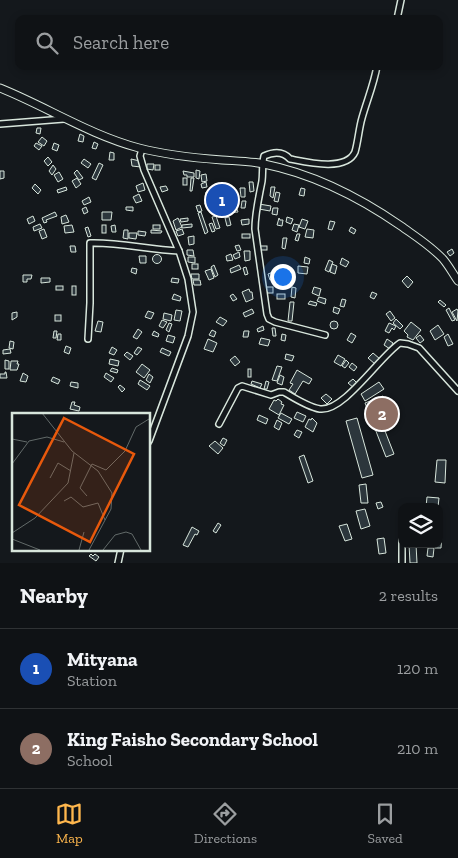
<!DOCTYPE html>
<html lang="en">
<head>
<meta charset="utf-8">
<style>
	:root { --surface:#0f1215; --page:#181b1e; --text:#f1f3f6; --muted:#9b9ea0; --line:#2f3234; --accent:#ffb74d }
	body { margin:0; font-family:"Zilla Slab",serif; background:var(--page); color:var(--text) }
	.controls { position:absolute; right:15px; bottom:15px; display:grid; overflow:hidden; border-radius:10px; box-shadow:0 2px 8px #0003 }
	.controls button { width:45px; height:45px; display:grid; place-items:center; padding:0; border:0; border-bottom:1px solid var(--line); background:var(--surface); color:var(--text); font:25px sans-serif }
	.you { position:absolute; left:282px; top:276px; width:18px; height:18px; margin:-12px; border:4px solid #fff; border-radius:50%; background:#1a73e8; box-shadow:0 0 0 8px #1a73e833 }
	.badge { display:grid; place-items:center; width:32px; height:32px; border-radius:50%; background:var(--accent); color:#fff; font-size:16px; font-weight:700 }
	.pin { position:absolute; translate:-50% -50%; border:2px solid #fff; box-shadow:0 1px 5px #0006 }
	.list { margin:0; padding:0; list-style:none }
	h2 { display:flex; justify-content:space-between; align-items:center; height:65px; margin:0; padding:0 20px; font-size:21px }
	h2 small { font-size:16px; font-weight:400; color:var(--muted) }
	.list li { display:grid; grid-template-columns:32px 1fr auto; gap:15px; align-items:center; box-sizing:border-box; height:80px; padding:0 20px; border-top:1px solid var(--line) }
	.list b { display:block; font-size:19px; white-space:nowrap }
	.list p { margin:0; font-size:16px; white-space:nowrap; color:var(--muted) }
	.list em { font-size:16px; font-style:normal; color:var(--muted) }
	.icon { flex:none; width:28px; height:28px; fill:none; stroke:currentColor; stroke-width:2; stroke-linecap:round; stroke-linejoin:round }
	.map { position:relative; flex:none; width:458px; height:563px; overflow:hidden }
	.search { position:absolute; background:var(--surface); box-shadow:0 2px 8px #0003; left:15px; right:15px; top:15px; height:55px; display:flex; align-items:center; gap:12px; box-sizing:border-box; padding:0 18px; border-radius:10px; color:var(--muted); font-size:19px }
	.sheet { height:225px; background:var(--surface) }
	nav { display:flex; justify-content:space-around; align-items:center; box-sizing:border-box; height:70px; border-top:1px solid var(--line); background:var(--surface); font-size:14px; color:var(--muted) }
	nav a { display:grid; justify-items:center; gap:2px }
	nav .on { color:var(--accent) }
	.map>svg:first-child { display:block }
</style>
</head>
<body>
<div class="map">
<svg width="458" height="563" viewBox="0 0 458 563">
	<rect width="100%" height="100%" fill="#14181c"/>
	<g fill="#2c363c" stroke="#d8e6dc">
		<polygon points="37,128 41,128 40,134 36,133"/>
		<polygon points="80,134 84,136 83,142 78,141"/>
		<polygon points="42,137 47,141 44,146 38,142"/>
		<polygon points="94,142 98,144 96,149 92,148"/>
		<polygon points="36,143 42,146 39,150 34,146"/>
		<polygon points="54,143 59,145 57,151 52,149"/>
		<polygon points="110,152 114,153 114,160 109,160"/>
		<polygon points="48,157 52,162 48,166 44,161"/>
		<polygon points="84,159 91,164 88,168 81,163"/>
		<polygon points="131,159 140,161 141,167 132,166"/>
		<polygon points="99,163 103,165 96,180 92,178"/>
		<polygon points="147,164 154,164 153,170 147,169"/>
		<polygon points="53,165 56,169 52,175 49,171"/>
		<rect x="155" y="165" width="5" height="5"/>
		<polygon points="77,170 83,178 79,180 74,173"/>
		<polygon points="196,170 200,171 199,179 196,178"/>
		<polygon points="0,171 4,171 4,178 0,179"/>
		<polygon points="183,171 194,173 194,177 187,177 187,175 184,175"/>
		<polygon points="59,172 63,179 58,182 54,175"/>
		<polygon points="206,174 207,181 202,182 201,175"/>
		<polygon points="77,178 81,184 76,188 72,181"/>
		<rect x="183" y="178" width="4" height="7"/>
		<polygon points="191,178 194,178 192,191 190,191"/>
		<polygon points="206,182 207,187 202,188 201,184"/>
		<polygon points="249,182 253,182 254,191 250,192"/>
		<polygon points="143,183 145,190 138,192 136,186"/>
		<polygon points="35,184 41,190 38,194 32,188"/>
		<polygon points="166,186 168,190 162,192 160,187"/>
		<polygon points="66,187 67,190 58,193 57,190"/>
		<polygon points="271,187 275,187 273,198 270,196"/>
		<polygon points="240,188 245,188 245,197 241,197"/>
		<polygon points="301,188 305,189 304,196 299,195"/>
		<polygon points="206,192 210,193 208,205 205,204"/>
		<polygon points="276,192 280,193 278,202 274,201"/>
		<polygon points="139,194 142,201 136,203 133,197"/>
		<polygon points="89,197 91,202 84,205 82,201"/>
		<polygon points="242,201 246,201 245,208 241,208"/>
		<polygon points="227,202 231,202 232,210 237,209 238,212 228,213"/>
		<polygon points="259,204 271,206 270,211 259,209"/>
		<polygon points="200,205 202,211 198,212 196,206"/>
		<polygon points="86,207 88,212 84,214 82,209"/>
		<polygon points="126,207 133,207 133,211 126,210"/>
		<polygon points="273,208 278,208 277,215 272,214"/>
		<polygon points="55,212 57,216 46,220 47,222 44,223 42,218"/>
		<polygon points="102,212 112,212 111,220 102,220"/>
		<polygon points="201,212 208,232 205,234 198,213"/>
		<polygon points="66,215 69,222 62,224 61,217"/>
		<polygon points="33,216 35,221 29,224 27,219"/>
		<polygon points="216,216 220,228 216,229 212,217"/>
		<polygon points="229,217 231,225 227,226 225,218"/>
		<polygon points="287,217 293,219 291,224 286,222"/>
		<polygon points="178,218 182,227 176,230 173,221"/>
		<polygon points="188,218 188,221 181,222 180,219"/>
		<polygon points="279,218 280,220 283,220 282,226 277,225"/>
		<polygon points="249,219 249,224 242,225 241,220"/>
		<polygon points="302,219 308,221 305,229 299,227"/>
		<polygon points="330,221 335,222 332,230 328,229"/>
		<polygon points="212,223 215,231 212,232 209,224"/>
		<polygon points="40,224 42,228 34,231 33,227"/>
		<polygon points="192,224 192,227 182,228 182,225"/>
		<polygon points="294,224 299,225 297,232 292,230"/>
		<polygon points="72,225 74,232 65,233 64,226"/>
		<rect x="102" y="225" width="4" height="8"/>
		<polygon points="115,225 116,232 112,232 111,226"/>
		<rect x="153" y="225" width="7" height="4"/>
		<polygon points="88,227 91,236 88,237 85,228"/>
		<polygon points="351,227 356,230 354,234 349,231"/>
		<polygon points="44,229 47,237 42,239 39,231"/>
		<polygon points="182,229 184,234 178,236 176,231"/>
		<polygon points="307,229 314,230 313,238 305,237"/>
		<polygon points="124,230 128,230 128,239 123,238"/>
		<polygon points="151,230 162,231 161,233 151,233"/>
		<polygon points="138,231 146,232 145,236 138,235"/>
		<polygon points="129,233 137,233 136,239 129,238"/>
		<rect x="242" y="234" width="8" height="4"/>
		<polygon points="297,234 300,234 298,241 295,240"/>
		<polygon points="194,236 194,244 189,245 188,237"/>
		<polygon points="283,238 287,238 285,249 282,248"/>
		<polygon points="239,245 241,250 237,251 235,246"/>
		<polygon points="70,246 75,246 76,252 71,252"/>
		<rect x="260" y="246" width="7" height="4"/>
		<polygon points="452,249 454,253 450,256 447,252"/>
		<polygon points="187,250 193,250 194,256 187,255"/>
		<polygon points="244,251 250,251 250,260 245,261"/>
		<polygon points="239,252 240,257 235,259 233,255"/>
		<polygon points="231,254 233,260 227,261 226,256"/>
		<circle cx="157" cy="259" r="4.5"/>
		<polygon points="139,256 146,256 146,263 140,263"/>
		<polygon points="188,257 195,257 195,263 188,262"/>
		<polygon points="305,257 310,259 309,264 304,263"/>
		<polygon points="342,258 349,262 346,267 340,264"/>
		<polygon points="329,260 333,262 329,272 325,270"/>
		<rect x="192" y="264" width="6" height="5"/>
		<polygon points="332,264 337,266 335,274 330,272"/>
		<polygon points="214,265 218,275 215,277 211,267"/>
		<polygon points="239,265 241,269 231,273 230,269"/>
		<polygon points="298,266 308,267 307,274 298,273"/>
		<polygon points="246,267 248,274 245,275 243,268"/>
		<polygon points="132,268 137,269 136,274 131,272"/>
		<polygon points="211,269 214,278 209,280 205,271"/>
		<polygon points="273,272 275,278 270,280 268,274"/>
		<polygon points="191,274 199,274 199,279 192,279"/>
		<polygon points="23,275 32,275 31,279 27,279 27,282 23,282"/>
		<polygon points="407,276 413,282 408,288 402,281"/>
		<polygon points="41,278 50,278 50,282 41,283"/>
		<polygon points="172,278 179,279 178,283 171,282"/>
		<polygon points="193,280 200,280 201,285 194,285"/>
		<rect x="56" y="286" width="7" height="4"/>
		<rect x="72" y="286" width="4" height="9"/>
		<rect x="266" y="287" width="7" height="6"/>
		<polygon points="292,287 296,288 295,298 291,297"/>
		<polygon points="314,287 321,289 319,296 312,293"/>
		<polygon points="249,289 250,292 252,292 253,299 246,302 242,292"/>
		<polygon points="372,292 377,294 374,299 370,297"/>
		<polygon points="174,294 181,297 180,301 172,299"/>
		<polygon points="233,294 237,299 233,301 230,296"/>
		<rect x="277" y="294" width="8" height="5"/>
		<polygon points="319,297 326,299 325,304 317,301"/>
		<polygon points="342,299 346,300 344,307 340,306"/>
		<polygon points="440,300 446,305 444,307 438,302"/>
		<polygon points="310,301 317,303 316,306 308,304"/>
		<polygon points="290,302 294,302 292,321 288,321"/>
		<polygon points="334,307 340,309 338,314 333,312"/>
		<polygon points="449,308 455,320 452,321 446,310"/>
		<polygon points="252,309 254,313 245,317 243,313"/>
		<polygon points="457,309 458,311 457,321 452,312"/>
		<polygon points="176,310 182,311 180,321 174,320"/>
		<polygon points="148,311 154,313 151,319 145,317"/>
		<polygon points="390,311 395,318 391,321 386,314"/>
		<polygon points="17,312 17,317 12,320 12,313"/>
		<polygon points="164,313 172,315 171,321 163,319"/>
		<rect x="55" y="315" width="6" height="6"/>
		<polygon points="220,317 227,321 223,326 216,322"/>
		<polygon points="396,319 403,326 400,329 393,323"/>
		<polygon points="162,320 167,322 163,328 159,326"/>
		<circle cx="334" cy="325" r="4"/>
		<polygon points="98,321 103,322 101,332 95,331"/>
		<polygon points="411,322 421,330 413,340 407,337 408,335 404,331"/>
		<polygon points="169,323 172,324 169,332 166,330"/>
		<polygon points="389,323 396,326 394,330 392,328 389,333 385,331"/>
		<polygon points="438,325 444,334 435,340 430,331"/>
		<polygon points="263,326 264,330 258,332 257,329"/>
		<polygon points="272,328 275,328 276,336 273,336"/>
		<polygon points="138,329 142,332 137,339 133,337"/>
		<polygon points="212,330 216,332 214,337 209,335"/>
		<polygon points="54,331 57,331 56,338 53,338"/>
		<polygon points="154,331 159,334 158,337 152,335"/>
		<polygon points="244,331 249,331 248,337 243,337"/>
		<polygon points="351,333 356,336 352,343 347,340"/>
		<polygon points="58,334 61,334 61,340 57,340"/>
		<polygon points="282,334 286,335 285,341 281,340"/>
		<polygon points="448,334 453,344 448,346 444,337"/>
		<polygon points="168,335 175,337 173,343 166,341"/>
		<polygon points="420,335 424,340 420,343 416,338"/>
		<polygon points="261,338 270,340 268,346 259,344"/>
		<polygon points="208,339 217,343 213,352 204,349"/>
		<polygon points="387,339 393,343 390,349 384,345"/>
		<polygon points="10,341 14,342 13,349 9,348"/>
		<polygon points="66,346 71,348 69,354 64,352"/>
		<polygon points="112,347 117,350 114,355 109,353"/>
		<polygon points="138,347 142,349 137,355 134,353"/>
		<polygon points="162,348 171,352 169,356 160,352"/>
		<polygon points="10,349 11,353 3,354 3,350"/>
		<polygon points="127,352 133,356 130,360 124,355"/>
		<polygon points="373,353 380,359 375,364 368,358"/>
		<polygon points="286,354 294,356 292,361 285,359"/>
		<polygon points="338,355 345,359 341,366 334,362"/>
		<polygon points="235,356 240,362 235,366 230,360"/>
		<polygon points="110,359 119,361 118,366 109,364"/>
		<polygon points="5,360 9,361 9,369 5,369"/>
		<polygon points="346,360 349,363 345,368 342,366"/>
		<polygon points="11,361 18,361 17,364 19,364 17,370 10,370"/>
		<polygon points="352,363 357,367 354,371 349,367"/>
		<polygon points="142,364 150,370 144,378 136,372"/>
		<polygon points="277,366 282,367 277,381 272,380"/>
		<polygon points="112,368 118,370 117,373 110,371"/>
		<rect x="248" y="369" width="3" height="8"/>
		<polygon points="297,370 312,379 309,384 303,381 295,394 289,390 293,384 290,383"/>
		<polygon points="5,372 6,372 7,378 0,378 0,374 5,374"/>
		<polygon points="23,373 28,376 26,382 20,381"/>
		<polygon points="106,373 114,378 111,382 104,377"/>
		<polygon points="149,374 153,377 150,383 146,380"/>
		<polygon points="280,375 284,377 282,385 277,383"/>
		<polygon points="53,377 60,380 58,384 51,381"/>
		<polygon points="353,379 358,384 354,388 348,383"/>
		<polygon points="140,380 150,386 147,390 138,384"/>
		<polygon points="252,381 262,384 260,388 251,384"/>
		<polygon points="266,381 269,382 267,389 264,389"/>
		<polygon points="71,382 78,383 78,388 70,386"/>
		<polygon points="379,382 384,389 365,401 361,394"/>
		<polygon points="120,385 125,389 122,392 118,387"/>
		<polygon points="326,394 332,399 327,404 321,398"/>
		<polygon points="383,396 386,404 376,408 394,454 386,457 365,403"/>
		<polygon points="278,399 282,402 281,404 284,405 279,415 269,409 274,400 276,401"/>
		<polygon points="72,402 75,402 74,405 80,407 79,411 70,409"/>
		<polygon points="297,412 306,416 303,422 294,418"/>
		<polygon points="281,413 292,419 289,424 278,418"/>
		<polygon points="259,415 268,419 266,424 257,420"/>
		<polygon points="312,418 317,423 313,432 305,427 309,419 311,420"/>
		<polygon points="357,418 373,475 362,478 346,421"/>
		<polygon points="277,420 282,423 279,430 274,427"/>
		<polygon points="297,430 302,432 299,438 294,435"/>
		<polygon points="223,438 227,440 224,446 220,443"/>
		<polygon points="215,441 223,448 218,454 209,446"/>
		<polygon points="304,455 313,481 308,483 299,457"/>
		<polygon points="437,460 446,460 445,483 435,482"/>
		<polygon points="366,484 368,503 361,503 359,485"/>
		<polygon points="427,497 439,498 438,507 426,507"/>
		<polygon points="381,502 383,507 378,509 376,503"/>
		<polygon points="365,509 370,526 361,529 356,511"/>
		<polygon points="218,523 221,525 216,533 213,531"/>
		<polygon points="347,524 352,539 345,541 339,526"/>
		<polygon points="192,527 199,531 197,535 195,534 188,547 183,545"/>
		<polygon points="439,532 442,532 441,548 435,548 435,544 439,544"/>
		<polygon points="384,538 386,553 379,554 377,539"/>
		<polygon points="409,544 416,544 417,563 410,563"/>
		<polygon points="428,548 434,548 433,557 427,556"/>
		<polygon points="91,554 93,556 95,554 99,557 96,561 89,556"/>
	</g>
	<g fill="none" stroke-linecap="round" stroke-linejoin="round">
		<g stroke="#d8e6dc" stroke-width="8">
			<g id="minor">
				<polyline points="397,19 401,0"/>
				<polyline points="0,124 64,119"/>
				<polyline points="142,149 140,156 144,170 179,251 188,279 193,312 188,336 149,441"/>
				<path d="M325 335 275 322 269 319 267 314 255 229C255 213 259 197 262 181 263 173 262 164 264 156 273 152 283 151 290 159 306 162 346 172 355 152 358 142 359 128 362 118 367 100 374 84 377 66"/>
				<path d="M88 339 90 303V243C120 242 149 250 179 251"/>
				<path d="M219 424 238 388 242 386 271 395 279 392H284C294 398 308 407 320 409 344 412 380 356 400 343L408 344 419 348 458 391"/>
				<polyline points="402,530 402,563"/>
				<polyline points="118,563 121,549"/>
			</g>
		</g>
		<g stroke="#d8e6dc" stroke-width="9">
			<path id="secondary" d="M0 88C47 107 90 135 139 148 166 155 195 158 222 160 236 161 250 161 264 164 314 174 359 197 401 226 415 236 431 246 443 259 449 266 453 274 458 281"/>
		</g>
		<use href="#minor" stroke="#14181c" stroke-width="5"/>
		<use href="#secondary" stroke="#14181c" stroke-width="7"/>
	</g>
	<g transform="translate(12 413)">
		<rect width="138" height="138" fill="#14181c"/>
		<path fill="none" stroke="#626a69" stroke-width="1" d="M30 0 60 38 86 58 100 80 99 96 77 137M0 26 15 29M0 51 17 28 35 24 52 29M38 65 46 50 59 58M75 83 68 75 80 51 94 57 113 38 124 14 137 6M52 88 59 84 71 94 86 90 93 107M0 120 23 105 56 70 62 40M0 126 28 137M67 137 72 119M91 137 103 122 114 119 120 121 129 137"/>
		<path fill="#e8590c" fill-opacity="0.15" stroke="#e8590c" stroke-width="2.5" d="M52 5 122 41 78 129 7 92Z"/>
		<rect width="138" height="138" fill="none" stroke="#d8e6dc" stroke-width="2.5"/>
	</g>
</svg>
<div class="controls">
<button><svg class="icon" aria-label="layers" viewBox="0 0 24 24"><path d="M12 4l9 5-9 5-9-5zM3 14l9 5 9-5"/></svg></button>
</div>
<div class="you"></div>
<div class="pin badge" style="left:222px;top:200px;background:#1a4fb4">1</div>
<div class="pin badge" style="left:382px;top:414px;background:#8d6e63">2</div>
<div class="search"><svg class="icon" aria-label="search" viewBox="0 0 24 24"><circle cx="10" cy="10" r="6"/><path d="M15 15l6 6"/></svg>Search here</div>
</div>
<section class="sheet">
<h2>Nearby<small>2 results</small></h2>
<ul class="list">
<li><span class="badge" style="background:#1a4fb4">1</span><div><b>Mityana</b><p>Station</p></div><em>120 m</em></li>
<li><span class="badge" style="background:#8d6e63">2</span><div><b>King Faisho Secondary School</b><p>School</p></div><em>210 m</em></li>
</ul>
</section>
<nav>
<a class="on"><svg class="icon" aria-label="map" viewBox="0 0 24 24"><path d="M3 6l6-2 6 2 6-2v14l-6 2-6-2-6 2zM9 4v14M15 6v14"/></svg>Map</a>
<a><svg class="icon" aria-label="directions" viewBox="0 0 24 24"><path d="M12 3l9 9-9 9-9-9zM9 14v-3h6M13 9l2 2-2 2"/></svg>Directions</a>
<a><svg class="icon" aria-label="saved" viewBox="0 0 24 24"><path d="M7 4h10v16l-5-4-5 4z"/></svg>Saved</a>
</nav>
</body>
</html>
